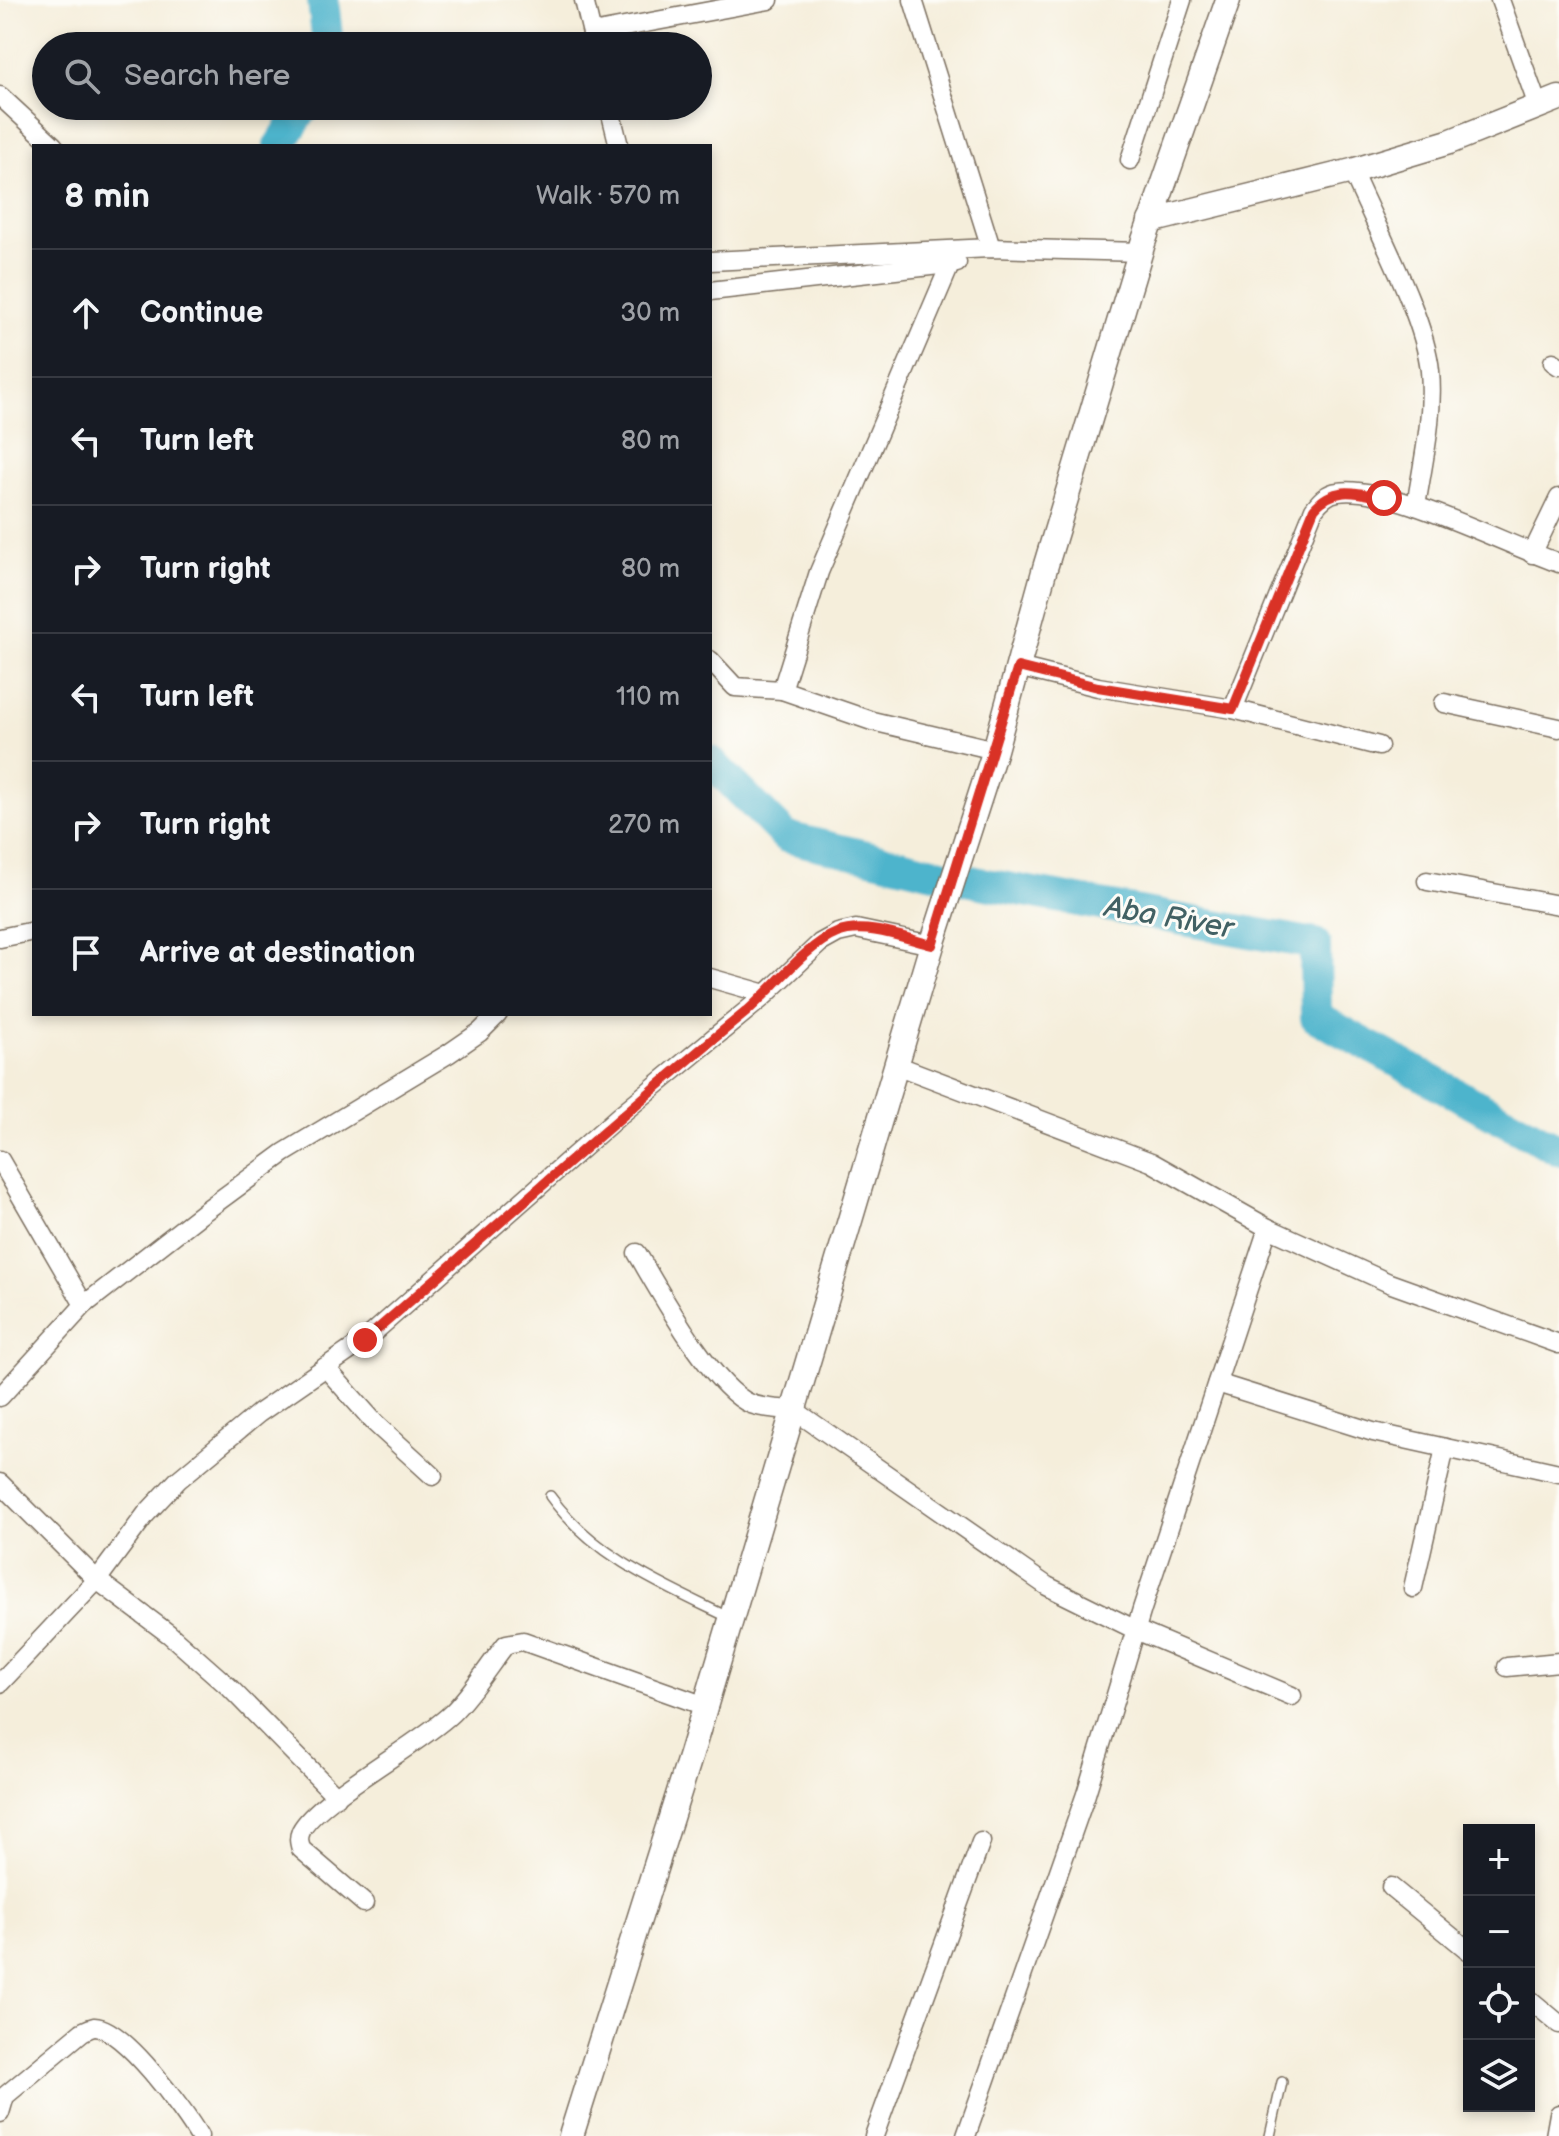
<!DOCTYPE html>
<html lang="en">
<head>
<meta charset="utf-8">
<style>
	:root { --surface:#171b24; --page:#20242c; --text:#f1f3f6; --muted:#9ea1a6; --line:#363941 }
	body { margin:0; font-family:"Balsamiq Sans",sans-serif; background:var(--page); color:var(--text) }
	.controls { position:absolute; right:24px; bottom:24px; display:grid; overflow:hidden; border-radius:0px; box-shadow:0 4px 12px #0003 }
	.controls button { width:72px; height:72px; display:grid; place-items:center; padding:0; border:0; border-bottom:2px solid var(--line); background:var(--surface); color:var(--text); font:40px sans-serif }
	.stop { position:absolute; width:24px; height:24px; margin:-18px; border:6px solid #d93025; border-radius:50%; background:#fff }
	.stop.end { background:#d93025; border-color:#fff; box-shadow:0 2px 8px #0008 }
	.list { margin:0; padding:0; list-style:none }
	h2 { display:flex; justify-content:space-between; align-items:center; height:104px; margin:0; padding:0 32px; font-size:34px }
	h2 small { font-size:26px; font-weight:400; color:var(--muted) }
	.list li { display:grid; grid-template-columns:52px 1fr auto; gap:24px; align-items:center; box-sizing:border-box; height:128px; padding:0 32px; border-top:2px solid var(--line) }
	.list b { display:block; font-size:30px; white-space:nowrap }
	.list em { font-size:26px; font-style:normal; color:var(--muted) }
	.icon { flex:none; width:44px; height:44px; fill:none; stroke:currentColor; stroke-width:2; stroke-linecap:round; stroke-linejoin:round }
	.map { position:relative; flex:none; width:1559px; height:2136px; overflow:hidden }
	.search { position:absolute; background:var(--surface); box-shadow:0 4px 12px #0003; left:32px; top:32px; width:680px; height:88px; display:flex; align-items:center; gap:20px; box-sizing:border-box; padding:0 28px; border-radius:44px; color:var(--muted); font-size:30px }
	.panel { position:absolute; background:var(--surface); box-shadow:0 4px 12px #0003; left:32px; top:144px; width:680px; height:872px; border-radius:0px }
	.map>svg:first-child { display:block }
</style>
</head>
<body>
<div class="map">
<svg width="1559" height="2136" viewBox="0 0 1559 2136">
	<rect width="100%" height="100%" fill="#fdfcf7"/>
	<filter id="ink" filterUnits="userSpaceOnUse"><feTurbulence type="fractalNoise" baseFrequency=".0125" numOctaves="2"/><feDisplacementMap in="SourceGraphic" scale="16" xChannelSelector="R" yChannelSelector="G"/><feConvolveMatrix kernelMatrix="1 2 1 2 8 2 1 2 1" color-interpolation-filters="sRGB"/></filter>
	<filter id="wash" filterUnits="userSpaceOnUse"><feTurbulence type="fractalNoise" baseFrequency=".006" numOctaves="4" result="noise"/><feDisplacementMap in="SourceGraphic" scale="32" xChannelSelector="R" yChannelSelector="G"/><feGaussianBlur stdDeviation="1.8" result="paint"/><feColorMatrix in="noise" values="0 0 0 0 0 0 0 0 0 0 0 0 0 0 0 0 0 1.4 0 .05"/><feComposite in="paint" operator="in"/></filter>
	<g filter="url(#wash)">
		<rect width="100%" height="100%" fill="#f5eedb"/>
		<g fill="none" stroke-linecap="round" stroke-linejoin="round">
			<g stroke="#4db4cc" stroke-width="32">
				<polyline points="323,0 328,46"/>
				<polyline points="279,146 305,106"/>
				<polyline points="710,761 786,837 980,883 1315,944 1316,1017 1559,1150"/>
			</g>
		</g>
	</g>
	<g filter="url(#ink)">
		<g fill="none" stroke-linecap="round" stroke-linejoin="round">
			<g stroke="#7c6f60" stroke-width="12">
				<g id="lane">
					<path d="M550 1496C594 1557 664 1586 730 1618"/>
					<polyline points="1270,2136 1282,2082"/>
				</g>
			</g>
			<g stroke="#7c6f60" stroke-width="21">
				<g id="street">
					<polyline points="584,0 595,46"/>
					<polyline points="913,0 991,248"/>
					<polyline points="1500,0 1538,106"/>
					<polyline points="592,33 769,0"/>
					<polyline points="0,96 54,146"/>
					<polyline points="609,106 619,146"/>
					<polyline points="1130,160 1182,0"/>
					<path d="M1352 171C1375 225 1425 317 1430 371 1434 416 1423 462 1416 506"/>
					<polyline points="710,261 991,248 1141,252"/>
					<polyline points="710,291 957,263"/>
					<polyline points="1553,362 1559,366"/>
					<polyline points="1532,554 1559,498"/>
					<polyline points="710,660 735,687 782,690 872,721 995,750"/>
					<polyline points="1018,667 1098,687 1233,709 1379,746"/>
					<polyline points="782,690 819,572 950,265"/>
					<polyline points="1444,703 1559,728"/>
					<path d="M1233 709 1314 509C1320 501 1327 493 1338 492 1389 484 1506 545 1559 563"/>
					<polyline points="1427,881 1559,905"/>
					<polyline points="0,938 34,931"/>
					<polyline points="710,978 766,994"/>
					<polyline points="896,1065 1151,1162 1268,1228 1142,1609 1086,1794 966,2136"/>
					<polyline points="0,1160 84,1305"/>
					<polyline points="1268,1228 1389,1283 1559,1344"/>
					<path d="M637 1253C659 1290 712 1388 751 1404 765 1409 780 1409 794 1410L1047 1586 1136 1630 1292 1696"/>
					<polyline points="325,1367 375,1423 433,1476"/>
					<polyline points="1217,1383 1373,1432 1559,1473"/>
					<polyline points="0,1397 84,1305 205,1211 284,1153 448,1054 480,1032 498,1014"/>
					<polyline points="0,1483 97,1580 169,1634 229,1687 337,1797"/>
					<polyline points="1413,1588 1445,1448"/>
					<polyline points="1507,1667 1559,1662"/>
					<polyline points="0,1683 97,1580 146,1514 178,1480 259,1413 365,1340 620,1115 762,998 820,943 838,933 856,929 932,945"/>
					<polyline points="1391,1887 1469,1951"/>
					<path d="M364 1903 301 1849C299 1842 298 1838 301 1831 317 1799 419 1745 452 1713 472 1693 488 1667 506 1644L523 1641 705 1706"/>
					<polyline points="1529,1999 1559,2024"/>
					<path d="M0 2113 5 2096 82 2032C86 2030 89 2028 94 2027 122 2025 185 2112 199 2136"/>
					<polyline points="874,2136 981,1842"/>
					<polyline points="1555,2136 1559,2114"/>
				</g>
			</g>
			<g stroke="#7c6f60" stroke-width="27">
				<g id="secondary">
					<polyline points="1150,221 1352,171 1449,142 1559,98"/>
					<polyline points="571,2136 691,1754 932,945 995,750 1045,568 1143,243 1228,0"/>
				</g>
			</g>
			<use href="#lane" stroke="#fff" stroke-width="9"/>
			<use href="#street" stroke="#fff" stroke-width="18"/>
			<use href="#secondary" stroke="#fff" stroke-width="24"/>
		</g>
	</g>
	<g fill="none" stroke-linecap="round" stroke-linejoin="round" filter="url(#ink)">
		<path stroke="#d93025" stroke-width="10" d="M365 1340C492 1231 616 1118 746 1012 772 990 806 945 837 933 866 922 904 938 932 945L1018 667 1098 687 1233 709 1314 509C1334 485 1356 492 1384 498"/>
	</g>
	<g text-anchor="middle" stroke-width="6" stroke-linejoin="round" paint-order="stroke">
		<g font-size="30" font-style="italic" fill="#426164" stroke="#fdfcf7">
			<text transform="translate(1169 917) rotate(10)" y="10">Aba River</text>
		</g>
	</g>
</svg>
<div class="controls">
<button>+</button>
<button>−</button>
<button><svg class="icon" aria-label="locate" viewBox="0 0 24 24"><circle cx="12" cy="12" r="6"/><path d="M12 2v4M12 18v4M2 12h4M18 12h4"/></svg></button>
<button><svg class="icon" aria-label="layers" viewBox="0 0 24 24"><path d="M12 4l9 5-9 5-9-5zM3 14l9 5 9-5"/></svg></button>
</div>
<div class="stop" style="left:1384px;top:498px"></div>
<div class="stop end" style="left:365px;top:1340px"></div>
<div class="search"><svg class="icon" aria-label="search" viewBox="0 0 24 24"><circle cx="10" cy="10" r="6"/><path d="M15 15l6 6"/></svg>Search here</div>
<section class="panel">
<h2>8 min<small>Walk · 570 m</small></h2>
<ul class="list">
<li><svg class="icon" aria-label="ahead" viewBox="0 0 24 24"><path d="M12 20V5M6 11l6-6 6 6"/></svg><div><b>Continue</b></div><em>30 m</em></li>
<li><svg class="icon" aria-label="left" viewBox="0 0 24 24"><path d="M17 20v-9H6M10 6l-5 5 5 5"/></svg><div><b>Turn left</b></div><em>80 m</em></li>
<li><svg class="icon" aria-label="right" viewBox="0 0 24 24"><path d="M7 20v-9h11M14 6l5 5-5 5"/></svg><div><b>Turn right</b></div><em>80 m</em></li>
<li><svg class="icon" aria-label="left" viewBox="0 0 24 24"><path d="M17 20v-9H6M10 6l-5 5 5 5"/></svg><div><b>Turn left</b></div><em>110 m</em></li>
<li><svg class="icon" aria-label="right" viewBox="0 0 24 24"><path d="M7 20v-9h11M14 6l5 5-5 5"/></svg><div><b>Turn right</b></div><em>270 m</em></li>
<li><svg class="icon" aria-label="arrive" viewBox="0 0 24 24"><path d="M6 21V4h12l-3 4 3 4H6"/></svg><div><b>Arrive at destination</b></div></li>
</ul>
</section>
</div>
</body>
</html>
